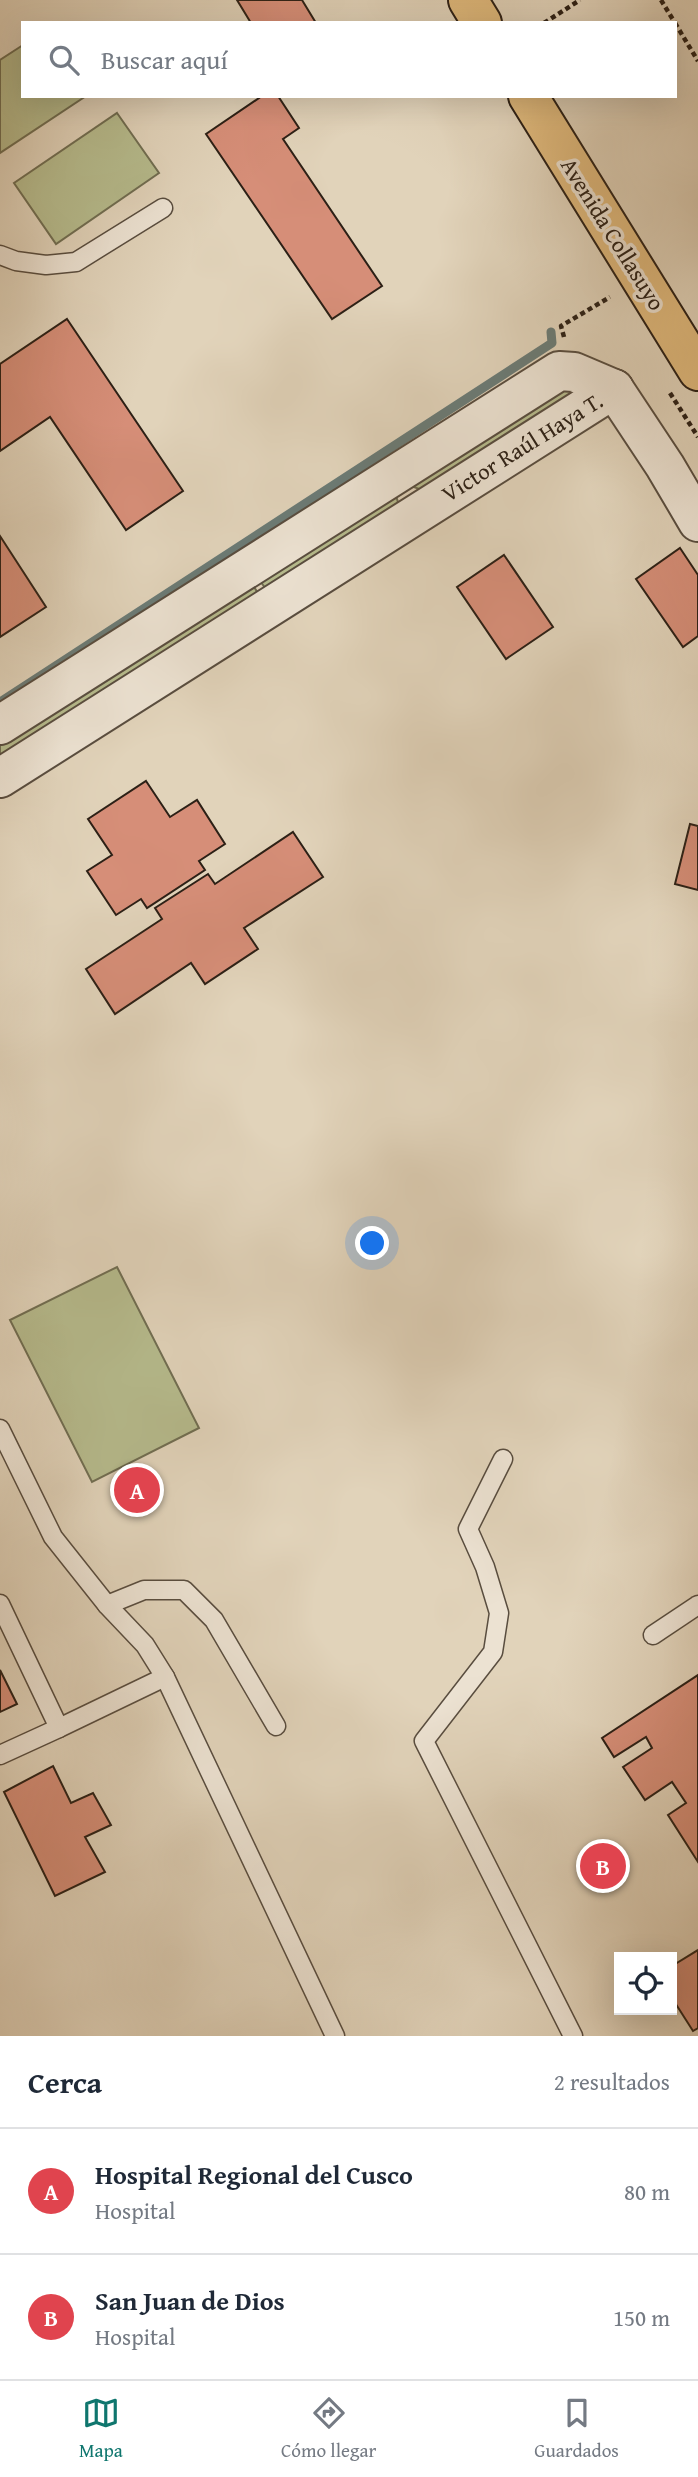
<!DOCTYPE html>
<html lang="es">
<head>
<meta charset="utf-8">
<style>
	:root { --surface:#fff; --page:#f2f2f3; --text:#1f2937; --muted:#747a83; --line:#e0e1e3; --accent:#0f766e }
	body { margin:0; font-family:"Gentium Book Plus",serif; background:var(--page); color:var(--text) }
	.controls { position:absolute; right:21px; bottom:21px; display:grid; overflow:hidden; border-radius:0px; box-shadow:0 7px 28px #0002 }
	.controls button { width:63px; height:63px; display:grid; place-items:center; padding:0; border:0; border-bottom:2px solid var(--line); background:var(--surface); color:var(--text); font:35px sans-serif }
	.you { position:absolute; left:373px; top:1244px; width:24px; height:24px; margin:-18px; border:5px solid #fff; border-radius:50%; background:#1a73e8; box-shadow:0 0 0 10px #1a73e833 }
	.badge { display:grid; place-items:center; width:46px; height:46px; border-radius:50%; background:var(--accent); color:#fff; font-size:23px; font-weight:700 }
	.pin { position:absolute; translate:-50% -50%; border:4px solid #fff; box-shadow:0 2px 7px #0006 }
	.list { margin:0; padding:0; list-style:none }
	h2 { display:flex; justify-content:space-between; align-items:center; height:91px; margin:0; padding:0 28px; font-size:30px }
	h2 small { font-size:23px; font-weight:400; color:var(--muted) }
	.list li { display:grid; grid-template-columns:46px 1fr auto; gap:21px; align-items:center; box-sizing:border-box; height:126px; padding:0 28px; border-top:2px solid var(--line) }
	.list b { display:block; font-size:26px; white-space:nowrap }
	.list p { margin:0; font-size:23px; white-space:nowrap; color:var(--muted) }
	.list em { font-size:23px; font-style:normal; color:var(--muted) }
	.icon { flex:none; width:38px; height:38px; fill:none; stroke:currentColor; stroke-width:2; stroke-linecap:round; stroke-linejoin:round }
	.map { position:relative; flex:none; width:698px; height:2036px; overflow:hidden }
	.search { position:absolute; background:var(--surface); box-shadow:0 7px 28px #0002; left:21px; right:21px; top:21px; height:77px; display:flex; align-items:center; gap:18px; box-sizing:border-box; padding:0 24px; border-radius:0px; color:var(--muted); font-size:26px }
	.sheet { height:343px; background:var(--surface) }
	nav { display:flex; justify-content:space-around; align-items:center; box-sizing:border-box; height:98px; border-top:2px solid var(--line); background:var(--surface); font-size:19px; color:var(--muted) }
	nav a { display:grid; justify-items:center; gap:4px }
	nav .on { color:var(--accent) }
	.map>svg:first-child { display:block }
</style>
</head>
<body>
<div class="map">
<svg width="698" height="2036" viewBox="0 0 698 2036">
	<rect width="100%" height="100%" fill="#e1d3ba"/>
	<filter id="stains"><feTurbulence type="fractalNoise" baseFrequency=".00286" numOctaves="4"/><feColorMatrix values="0 0 0 0 .2 0 0 0 0 .09 0 0 0 0 .02 0 0 0 .5 -.17"/></filter>
	<radialGradient id="worn" r=".72"><stop offset=".6" stop-color="#630" stop-opacity="0"/><stop offset="1" stop-color="#630" stop-opacity=".3"/></radialGradient>
	<g fill="#b6bb8d" stroke="#716e52" stroke-width="2">
		<polygon points="23,45 23,96 86,96 0,153 0,60"/>
		<polygon points="117,113 159,173 56,244 14,183"/>
		<polygon points="565,380 573,388 573,397 424,491 414,487 414,477"/>
		<polygon points="389,494 397,499 399,506 268,592 258,578"/>
		<polygon points="251,582 261,598 0,765 0,742"/>
		<polygon points="117,1267 199,1428 92,1482 10,1320"/>
	</g>
	<g fill="none" stroke-linecap="round" stroke-linejoin="round">
		<polyline stroke="#6b7b76" stroke-width="9" points="0,702 552,343 551,332"/>
	</g>
	<g fill="#d68e78" stroke="#2c2016" stroke-width="2">
		<polygon points="237,0 302,0 316,23 251,23"/>
		<polygon points="262,96 278,96 299,128 283,139 382,286 332,319 206,134"/>
		<polygon points="67,319 183,491 126,530 50,417 0,451 0,364"/>
		<polygon points="0,536 46,607 0,637"/>
		<polygon points="680,548 698,575 698,636 683,647 636,579"/>
		<polygon points="504,555 553,627 506,659 457,587"/>
		<polygon points="146,781 170,817 197,800 225,844 199,861 205,870 147,908 141,899 116,915 87,871 112,855 88,819"/>
		<polygon points="690,824 698,826 698,890 675,884"/>
		<polygon points="293,832 323,877 244,928 258,949 205,984 191,963 115,1014 86,969 162,919 155,908 208,874 215,884"/>
		<polygon points="0,1670 17,1704 0,1712"/>
		<polygon points="698,1675 698,1862 668,1815 686,1803 672,1782 645,1800 623,1767 652,1748 646,1737 614,1757 602,1738"/>
		<polygon points="53,1766 71,1803 93,1793 111,1825 85,1837 105,1872 55,1896 4,1792"/>
		<polygon points="698,1950 698,2028 693,2031 672,1998 672,1966"/>
	</g>
	<g fill="none" stroke-linecap="round" stroke-linejoin="round">
		<g stroke="#594d3f" stroke-width="21">
			<g id="service">
				<polyline points="0,255 16,261 46,265 76,262 163,208"/>
				<polyline points="0,1429 53,1537 107,1605 145,1645 165,1677 335,2036"/>
				<polyline points="503,1459 468,1529 485,1567 499,1613 493,1652 424,1741 573,2036"/>
				<polyline points="0,1604 59,1728 0,1755"/>
				<polyline points="107,1605 144,1590 184,1590 214,1620 276,1726"/>
				<polyline points="653,1635 698,1605"/>
				<polyline points="59,1728 165,1677"/>
			</g>
		</g>
		<g stroke="#594d3f" stroke-width="42">
			<g id="tertiary">
				<polyline points="614,389 665,466 698,522"/>
				<polyline points="0,725 559,371 574,372 614,389"/>
				<polyline points="0,778 614,389"/>
			</g>
		</g>
		<g stroke="#2c2016" stroke-width="42">
			<g id="primary">
				<polyline points="468,0 482,23"/>
				<polyline points="528,96 698,371"/>
			</g>
		</g>
		<g stroke="#2c2016" stroke-width="4.5" stroke-dasharray="5 3.5" stroke-linecap="butt">
			<polyline points="661,0 675,23"/>
			<polyline points="544,23 580,0"/>
			<polyline points="675,23 698,61"/>
			<polyline points="564,337 561,326 610,297"/>
			<polyline points="670,393 698,437"/>
		</g>
		<use href="#service" stroke="#ece2d2" stroke-width="18"/>
		<use href="#tertiary" stroke="#ece2d2" stroke-width="38"/>
		<use href="#primary" stroke="#e0ba7d" stroke-width="38"/>
	</g>
	<g text-anchor="middle" stroke-width="7" stroke-linejoin="round" paint-order="stroke">
		<g font-size="23" fill="#2c2016" stroke="#ece2d2">
			<text transform="translate(613 234) rotate(58)" y="8">Avenida Collasuyo</text>
			<text transform="translate(522 447) rotate(-32)" y="8">Victor Raúl Haya T.</text>
		</g>
	</g>
	<rect width="100%" height="100%" filter="url(#stains)"/>
	<rect width="100%" height="100%" fill="url(#worn)"/>
</svg>
<div class="controls">
<button><svg class="icon" aria-label="locate" viewBox="0 0 24 24"><circle cx="12" cy="12" r="6"/><path d="M12 2v4M12 18v4M2 12h4M18 12h4"/></svg></button>
</div>
<div class="you"></div>
<div class="pin badge" style="left:137px;top:1490px;background:#e0444e">A</div>
<div class="pin badge" style="left:603px;top:1866px;background:#e0444e">B</div>
<div class="search"><svg class="icon" aria-label="search" viewBox="0 0 24 24"><circle cx="10" cy="10" r="6"/><path d="M15 15l6 6"/></svg>Buscar aquí</div>
</div>
<section class="sheet">
<h2>Cerca<small>2 resultados</small></h2>
<ul class="list">
<li><span class="badge" style="background:#e0444e">A</span><div><b>Hospital Regional del Cusco</b><p>Hospital</p></div><em>80 m</em></li>
<li><span class="badge" style="background:#e0444e">B</span><div><b>San Juan de Dios</b><p>Hospital</p></div><em>150 m</em></li>
</ul>
</section>
<nav>
<a class="on"><svg class="icon" aria-label="map" viewBox="0 0 24 24"><path d="M3 6l6-2 6 2 6-2v14l-6 2-6-2-6 2zM9 4v14M15 6v14"/></svg>Mapa</a>
<a><svg class="icon" aria-label="directions" viewBox="0 0 24 24"><path d="M12 3l9 9-9 9-9-9zM9 14v-3h6M13 9l2 2-2 2"/></svg>Cómo llegar</a>
<a><svg class="icon" aria-label="saved" viewBox="0 0 24 24"><path d="M7 4h10v16l-5-4-5 4z"/></svg>Guardados</a>
</nav>
</body>
</html>
